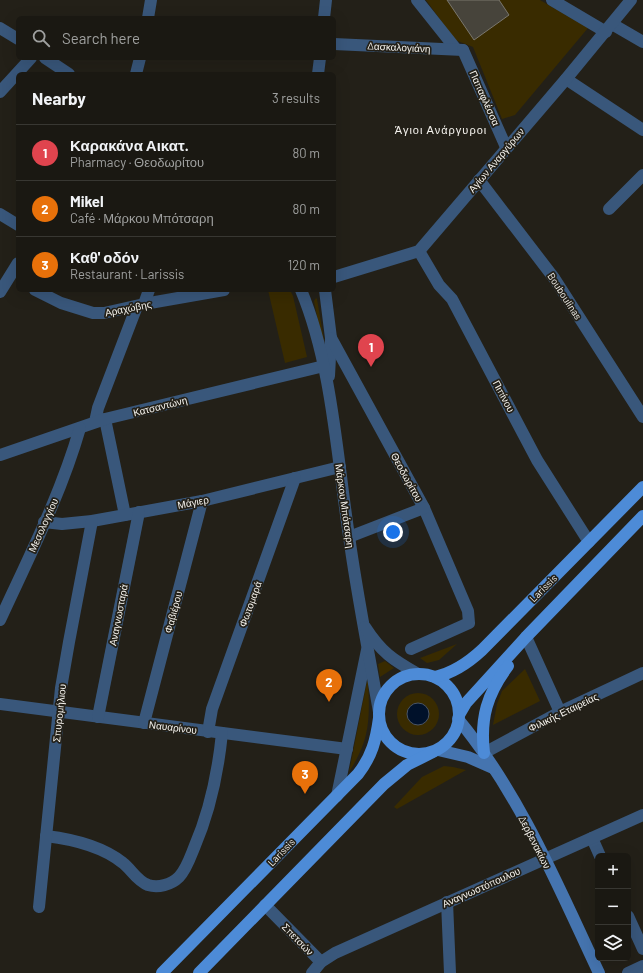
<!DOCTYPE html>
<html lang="en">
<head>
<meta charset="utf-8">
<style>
	:root { --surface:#1a1812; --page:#23211b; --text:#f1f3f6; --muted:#9fa09f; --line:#383732; --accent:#db2777 }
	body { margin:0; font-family:Barlow,sans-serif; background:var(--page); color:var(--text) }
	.controls { position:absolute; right:12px; bottom:12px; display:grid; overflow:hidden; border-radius:6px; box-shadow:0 4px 16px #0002 }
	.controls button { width:36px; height:36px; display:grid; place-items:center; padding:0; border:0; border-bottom:1px solid var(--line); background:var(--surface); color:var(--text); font:20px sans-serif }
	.you { position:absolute; left:393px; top:532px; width:14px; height:14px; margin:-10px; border:3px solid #fff; border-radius:50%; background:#1a73e8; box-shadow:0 0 0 6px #1a73e833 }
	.badge { display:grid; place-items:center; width:26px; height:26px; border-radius:50%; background:var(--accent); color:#fff; font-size:13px; font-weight:700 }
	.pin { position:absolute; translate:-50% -33px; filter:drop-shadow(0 1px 2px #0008) }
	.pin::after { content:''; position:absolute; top:21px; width:14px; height:12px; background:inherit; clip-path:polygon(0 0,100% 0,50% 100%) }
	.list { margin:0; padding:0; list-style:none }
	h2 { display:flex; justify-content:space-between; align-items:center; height:52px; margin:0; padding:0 16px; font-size:17px }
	h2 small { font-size:13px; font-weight:400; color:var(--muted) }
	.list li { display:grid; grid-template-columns:26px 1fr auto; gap:12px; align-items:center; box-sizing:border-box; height:56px; padding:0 16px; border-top:1px solid var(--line) }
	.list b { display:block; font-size:15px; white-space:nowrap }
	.list p { margin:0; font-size:13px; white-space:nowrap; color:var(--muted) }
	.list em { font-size:13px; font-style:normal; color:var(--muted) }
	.icon { flex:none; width:22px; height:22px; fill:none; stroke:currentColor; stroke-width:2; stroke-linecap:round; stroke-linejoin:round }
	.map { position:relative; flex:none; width:643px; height:973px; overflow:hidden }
	.search { position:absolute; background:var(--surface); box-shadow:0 4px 16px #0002; left:16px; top:16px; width:320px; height:44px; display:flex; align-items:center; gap:10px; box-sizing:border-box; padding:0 14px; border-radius:6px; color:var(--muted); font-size:15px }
	.panel { position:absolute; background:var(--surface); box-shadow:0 4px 16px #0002; left:16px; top:72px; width:320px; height:220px; border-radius:6px }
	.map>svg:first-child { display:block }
</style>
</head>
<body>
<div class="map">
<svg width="643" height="973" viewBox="0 0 643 973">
	<rect width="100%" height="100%" fill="#232018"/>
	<g fill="#392b00">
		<polygon points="426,0 540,0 588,28 515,115 502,119 473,47 455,40"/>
		<polygon points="268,290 290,290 293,296 307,357 285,363"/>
		<polygon points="316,298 317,299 324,340 322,341 314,301"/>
		<polygon points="457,644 439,660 427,663 420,658"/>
		<polygon points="385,661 394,668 380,677 378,664"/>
		<polygon points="525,669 540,701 493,725 497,704 502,691"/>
		<path d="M367 681 368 682C370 719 370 740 349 772Z"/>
		<circle cx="418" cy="714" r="21"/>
		<polygon points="444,766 453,767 466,770 397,809 394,807 422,777"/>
	</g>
	<circle fill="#00112a" stroke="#4a5565" cx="418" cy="714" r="11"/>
	<polygon fill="#47443b" stroke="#7a776d" points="447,0 499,0 509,15 474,40"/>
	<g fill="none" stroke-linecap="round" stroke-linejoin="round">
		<g stroke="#39577b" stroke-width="12">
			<polyline points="417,0 456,49"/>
			<polyline points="334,44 463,50"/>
		</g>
		<g stroke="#39577b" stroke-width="12">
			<polyline points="552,0 606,32"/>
			<polyline points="148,18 151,0"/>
			<polyline points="324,18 326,0"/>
			<polyline points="612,24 643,42"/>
			<polyline points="463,50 506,147"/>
			<polyline points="136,74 140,58"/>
			<polyline points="318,74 320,58"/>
			<polyline points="566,79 643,130"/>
			<polyline points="0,92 31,58"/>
			<polyline points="479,180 554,278 643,417"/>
			<polyline points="609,209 643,175"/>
			<polyline points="0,214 18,225"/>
			<polyline points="419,251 439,285 452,299 537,460 589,542"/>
			<polyline points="334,277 419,251 566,79 631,0"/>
			<polyline points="35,290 61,303 93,313 104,313 144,304 224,290"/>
			<polyline points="325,290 331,338 329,376"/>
			<polyline points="0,292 18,263"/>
			<polyline points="144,304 149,290"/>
			<polyline points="331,338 424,508 468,611 469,623 411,649"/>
			<polyline points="105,419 125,515"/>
			<polyline points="95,422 98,408 137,306"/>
			<polyline points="0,455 105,419 324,366"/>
			<polyline points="44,522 62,524 92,521 202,501 340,467"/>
			<polyline points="349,537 424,508"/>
			<path d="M0 620C29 557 61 494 80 428"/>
			<polyline points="526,637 560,712"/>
			<polyline points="0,704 347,749"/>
			<polyline points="98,717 139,512"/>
			<polyline points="144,723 202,501"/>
			<polyline points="208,732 212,709 295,478"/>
			<polyline points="337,796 367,650"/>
			<path d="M46 836C71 839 102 846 123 863 131 869 137 881 148 885 158 888 171 885 179 877 186 870 190 858 194 848 210 811 218 773 222 733"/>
			<polyline points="592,838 600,856"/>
			<polyline points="447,902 450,973"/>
			<polyline points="265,905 321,962"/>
			<polyline points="39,907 61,688 69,642 92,521"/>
			<polyline points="628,916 643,949"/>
			<polyline points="312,973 321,962 335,953 643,815"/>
			<polyline points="628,973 643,966"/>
		</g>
		<g stroke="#39577b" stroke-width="12">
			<polyline points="0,28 18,39"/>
			<polyline points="45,58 69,74"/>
			<path d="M301 290C332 364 337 457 349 536 357 595 369 653 379 712"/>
			<path d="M365 627C381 652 393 660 418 674"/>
			<polyline points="484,753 560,712 643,673"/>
		</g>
		<g stroke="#4574af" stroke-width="12">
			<path d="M458 719C520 794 558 886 599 973"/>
			<polyline points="438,750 468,757 493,768"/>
		</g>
		<g stroke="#4d8bd7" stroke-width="12">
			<circle cx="419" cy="714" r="40"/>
			<path d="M435 677C453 673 468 663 482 650L643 487"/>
			<polyline points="459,715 466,703 526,637 643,516"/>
			<path d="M484 753C480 718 487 694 508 666"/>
			<path d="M162 973 358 774C372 756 376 740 379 718"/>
			<polyline points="199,973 384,784 407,765 433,752"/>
		</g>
	</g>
	<g text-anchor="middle" stroke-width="3.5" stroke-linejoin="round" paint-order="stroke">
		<g font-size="10" fill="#f5f3ee" stroke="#232018">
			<text transform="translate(399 47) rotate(3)" y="4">Δασκαλογιάνη</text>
			<text transform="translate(485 98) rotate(66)" y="4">Παπαφλέσσα</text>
			<text transform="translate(496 160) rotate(-50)" y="4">Αγίων Αναργύρων</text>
			<text transform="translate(565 296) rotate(57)" y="4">Bouboulinas</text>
			<text transform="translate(128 308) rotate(-11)" y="4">Αραχώβης</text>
			<text transform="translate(504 396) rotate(62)" y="4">Πιπίνου</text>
			<text transform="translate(160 406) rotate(-14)" y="4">Κατσαντώνη</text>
			<text transform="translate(407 477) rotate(61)" y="4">Θεοδωρίτου</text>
			<text transform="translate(193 502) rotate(-11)" y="4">Μάγιερ</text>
			<text transform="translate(345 506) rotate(82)" y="4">Μάρκου Μπότσαρη</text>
			<text transform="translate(43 525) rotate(-66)" y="4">Μεσολογγίου</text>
			<text transform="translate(543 588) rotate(-45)" y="4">Larissis</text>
			<text transform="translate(250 604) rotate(-70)" y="4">Φωτομαρά</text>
			<text transform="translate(173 612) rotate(-75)" y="4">Φαβιέρου</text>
			<text transform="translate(118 615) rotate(-79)" y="4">Αναγνωσταρά</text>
			<text transform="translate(563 712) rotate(-26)" y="4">Φιλικής Εταιρείας</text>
			<text transform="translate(59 713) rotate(-84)" y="4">Σπυρομήλιου</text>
			<text transform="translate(173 727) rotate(7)" y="4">Ναυαρίνου</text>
			<text transform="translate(535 842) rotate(63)" y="4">Δερβενακίων</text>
			<text transform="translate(281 852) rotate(-46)" y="4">Larissis</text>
			<text transform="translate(481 887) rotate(-24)" y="4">Αναγνωστόπουλου</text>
			<text transform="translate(298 939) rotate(46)" y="4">Σπετσών</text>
		</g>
		<g font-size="11" letter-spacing="1" fill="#f5f3ee" stroke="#232018">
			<text x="441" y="134">Άγιοι Ανάργυροι</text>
		</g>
	</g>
</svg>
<div class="controls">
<button>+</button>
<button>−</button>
<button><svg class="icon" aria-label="layers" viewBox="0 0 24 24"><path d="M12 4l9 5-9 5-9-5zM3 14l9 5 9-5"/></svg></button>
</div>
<div class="you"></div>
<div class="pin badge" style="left:371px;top:367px;background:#e0444e">1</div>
<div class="pin badge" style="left:329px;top:702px;background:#e8710a">2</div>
<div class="pin badge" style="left:305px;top:794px;background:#e8710a">3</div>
<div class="search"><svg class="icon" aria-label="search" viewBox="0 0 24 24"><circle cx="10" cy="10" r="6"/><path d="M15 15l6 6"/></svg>Search here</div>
<section class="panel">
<h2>Nearby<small>3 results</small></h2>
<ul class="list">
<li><span class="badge" style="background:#e0444e">1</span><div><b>Καρακάνα Αικατ.</b><p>Pharmacy · Θεοδωρίτου</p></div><em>80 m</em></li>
<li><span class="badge" style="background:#e8710a">2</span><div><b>Mikel</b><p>Café · Μάρκου Μπότσαρη</p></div><em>80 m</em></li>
<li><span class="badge" style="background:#e8710a">3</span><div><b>Καθ' οδόν</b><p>Restaurant · Larissis</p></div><em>120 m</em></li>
</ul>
</section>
</div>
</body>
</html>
